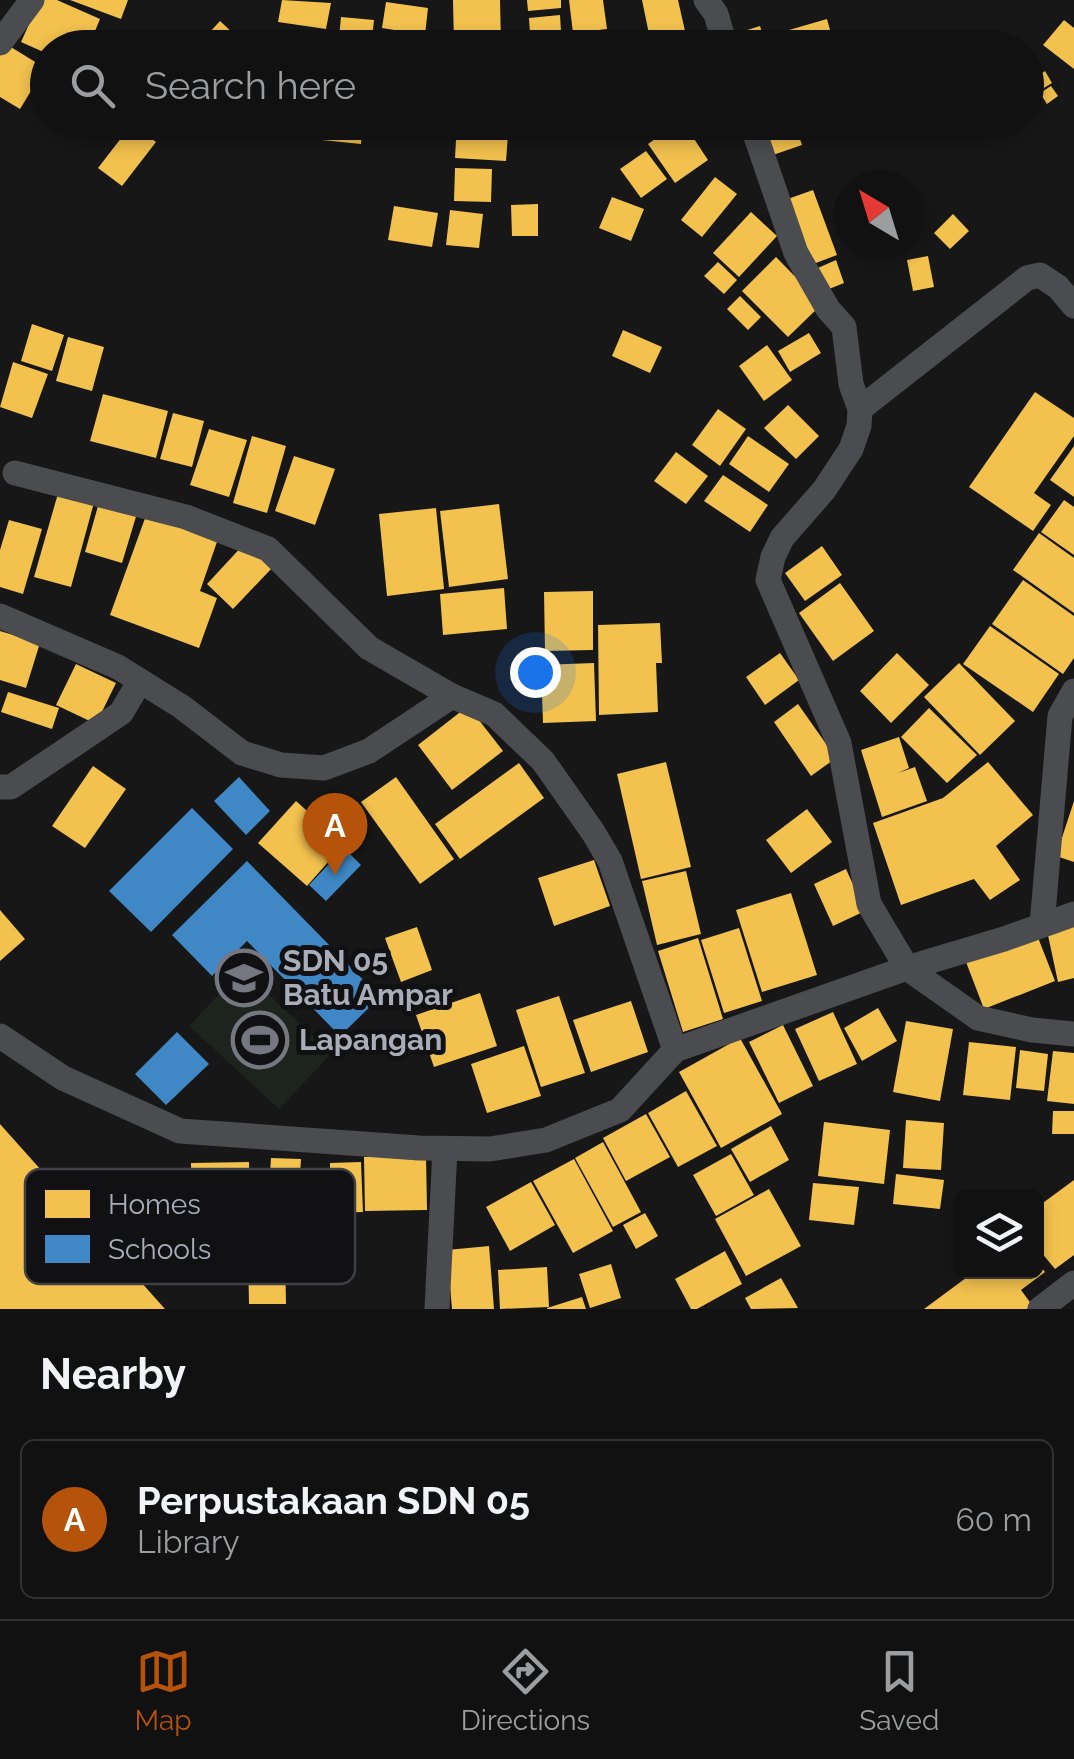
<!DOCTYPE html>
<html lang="en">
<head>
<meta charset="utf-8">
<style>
	:root { --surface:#111; --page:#1e1f1f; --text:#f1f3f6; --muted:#9c9d9f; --line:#303131; --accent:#b45309 }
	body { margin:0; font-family:Raleway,sans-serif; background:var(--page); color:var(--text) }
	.controls { position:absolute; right:30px; bottom:30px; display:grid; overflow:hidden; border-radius:15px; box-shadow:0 5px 15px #0003 }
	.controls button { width:90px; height:90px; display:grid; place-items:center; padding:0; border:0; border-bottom:2px solid var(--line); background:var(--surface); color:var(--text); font:50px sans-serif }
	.compass { position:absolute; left:834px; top:170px; width:90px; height:90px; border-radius:50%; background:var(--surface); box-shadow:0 5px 15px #0003; rotate:322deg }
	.you { position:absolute; left:535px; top:672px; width:35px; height:35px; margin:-25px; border:8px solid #fff; border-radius:50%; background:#1a73e8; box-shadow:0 0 0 15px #1a73e833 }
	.badge { display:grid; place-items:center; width:65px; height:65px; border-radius:50%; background:var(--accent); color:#fff; font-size:32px; font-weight:700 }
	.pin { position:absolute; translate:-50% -82px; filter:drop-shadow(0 2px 5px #0008) }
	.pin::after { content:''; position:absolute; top:52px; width:35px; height:30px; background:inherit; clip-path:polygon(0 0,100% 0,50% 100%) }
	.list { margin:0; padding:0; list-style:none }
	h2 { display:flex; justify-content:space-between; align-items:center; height:130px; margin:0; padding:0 40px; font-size:42px }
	h2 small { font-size:32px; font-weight:400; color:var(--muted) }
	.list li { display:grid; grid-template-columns:65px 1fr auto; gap:30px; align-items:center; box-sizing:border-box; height:160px; margin:0 20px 20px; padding:0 20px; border:2px solid var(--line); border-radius:15px }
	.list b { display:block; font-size:38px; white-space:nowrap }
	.list p { margin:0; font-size:32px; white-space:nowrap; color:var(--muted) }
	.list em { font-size:32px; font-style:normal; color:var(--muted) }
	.icon { flex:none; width:55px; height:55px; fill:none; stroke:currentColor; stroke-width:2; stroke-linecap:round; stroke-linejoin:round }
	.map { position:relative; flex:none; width:1074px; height:1309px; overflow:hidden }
	.search { position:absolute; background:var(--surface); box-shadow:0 5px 15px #0003; left:30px; right:30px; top:30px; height:110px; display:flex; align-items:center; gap:25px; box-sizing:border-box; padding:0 35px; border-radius:55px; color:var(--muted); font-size:38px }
	.sheet { height:310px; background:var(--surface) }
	nav { display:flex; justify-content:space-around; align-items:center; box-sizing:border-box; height:140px; border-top:2px solid var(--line); background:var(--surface); font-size:28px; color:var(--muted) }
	nav a { display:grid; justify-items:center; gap:5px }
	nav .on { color:var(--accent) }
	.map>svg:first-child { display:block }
</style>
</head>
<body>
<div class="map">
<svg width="1074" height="1309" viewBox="0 0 1074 1309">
	<rect width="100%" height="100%" fill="#171717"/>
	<polygon fill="#1d241e" points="242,970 332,1053 279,1109 189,1026"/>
	<g fill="#f2c14e">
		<polygon points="40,0 57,0 100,19 88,48 48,48 48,54 21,42"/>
		<polygon points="70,0 128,0 121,19"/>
		<polygon points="282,0 331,3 326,29 278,22"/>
		<polygon points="453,0 500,0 501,44 454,46"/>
		<polygon points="527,0 561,0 561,8 528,11"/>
		<polygon points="569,0 603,0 607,29 573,33"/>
		<polygon points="642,0 678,0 685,31 650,39"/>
		<polygon points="386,2 428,8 425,35 382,28"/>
		<polygon points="560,15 562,48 531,48 529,18"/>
		<polygon points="341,17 374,20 371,48 338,48"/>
		<polygon points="827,19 835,48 794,48 789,30"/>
		<polygon points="1064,20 1074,28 1074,69 1043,45"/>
		<polygon points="220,21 249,48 201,48 198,45"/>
		<polygon points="760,26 767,48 731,48 728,36"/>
		<polygon points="611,37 612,48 568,48 567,38"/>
		<polygon points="6,44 45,68 20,109 0,97 0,54"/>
		<polygon points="1045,71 1052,83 1039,91 1032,80"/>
		<polygon points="1051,86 1058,96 1047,104 1040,93"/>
		<polygon points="314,122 363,122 361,144 312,139"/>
		<polygon points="457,122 509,122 506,161 455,158"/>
		<polygon points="522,122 571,122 565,138"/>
		<polygon points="679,122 683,122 708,160 675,183 648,144"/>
		<polygon points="772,122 794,122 802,145 767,157 759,133 774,128"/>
		<polygon points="845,122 869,122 851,133"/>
		<polygon points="132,124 156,142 122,186 98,168"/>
		<polygon points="646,151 667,179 641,198 620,169"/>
		<polygon points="455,168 492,169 491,202 454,201"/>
		<polygon points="715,177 737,194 702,237 681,220"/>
		<polygon points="813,190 837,255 808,266 785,200"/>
		<polygon points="612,197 644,209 631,241 599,228"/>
		<polygon points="538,204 538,236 512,236 511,205"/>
		<polygon points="394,206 438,213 432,247 388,240"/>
		<polygon points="450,210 483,214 479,248 446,245"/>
		<polygon points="751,212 777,236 739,277 713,253"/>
		<polygon points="953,214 969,231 950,249 934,233"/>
		<polygon points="928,256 934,287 913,291 907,260"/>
		<polygon points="776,257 822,304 788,337 742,291"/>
		<polygon points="836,260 844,283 819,293 811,271"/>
		<polygon points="718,262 737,280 724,294 704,276"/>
		<polygon points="740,296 761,317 748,330 727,309"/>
		<polygon points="32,324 64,335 52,371 21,361"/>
		<polygon points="623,330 662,347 650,373 612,356"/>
		<polygon points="809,333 821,353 790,372 778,351"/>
		<polygon points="68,337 104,347 92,391 56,381"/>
		<polygon points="767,345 792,380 764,401 739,366"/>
		<polygon points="13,362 48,374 32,418 0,407"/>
		<polygon points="1035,392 1074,418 1074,436 1034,493 1051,505 1033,531 969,487"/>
		<polygon points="103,394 168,411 156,458 90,441"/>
		<polygon points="788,405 819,436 796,459 764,428"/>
		<polygon points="718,409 746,429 720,466 692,445"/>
		<polygon points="173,413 204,421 192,467 160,459"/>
		<polygon points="209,429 247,440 229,497 190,485"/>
		<polygon points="252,436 286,446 267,513 233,503"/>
		<polygon points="748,436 789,464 769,492 729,464"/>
		<polygon points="1074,446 1074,497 1050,480"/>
		<polygon points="676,452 708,476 686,504 654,481"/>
		<polygon points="294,456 335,469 315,525 275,511"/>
		<polygon points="723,475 768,505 750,532 704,501"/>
		<polygon points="59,490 95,499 71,587 34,577"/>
		<polygon points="100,499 138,510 122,563 85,552"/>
		<polygon points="1064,500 1074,507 1074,555 1041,532"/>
		<polygon points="499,504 508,579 449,587 440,511"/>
		<polygon points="436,508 444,589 387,596 379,514"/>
		<polygon points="148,510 219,536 200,591 217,598 199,648 110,615"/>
		<polygon points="9,520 42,529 23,594 0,587 0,550"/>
		<polygon points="1039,533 1074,558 1074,613 1013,570"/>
		<polygon points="245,543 272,568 233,609 207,584"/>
		<polygon points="822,546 842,575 805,601 785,573"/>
		<polygon points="1023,580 1074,616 1074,658 1063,674 992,624"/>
		<polygon points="840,583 874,631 833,661 799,613"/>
		<polygon points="504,588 507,629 443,635 440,594"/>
		<polygon points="593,591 593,650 545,651 544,592"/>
		<polygon points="660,623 662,663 656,663 658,712 599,715 598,625"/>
		<polygon points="990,626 1059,674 1033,712 963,664"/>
		<polygon points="0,631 40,643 26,688 0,680"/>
		<polygon points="780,653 799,680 765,705 746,677"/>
		<polygon points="897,653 929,685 891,723 860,691"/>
		<polygon points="594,663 596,721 543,723 541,665"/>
		<polygon points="959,663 1015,721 980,755 924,697"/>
		<polygon points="76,664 116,683 96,724 56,705"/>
		<polygon points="8,692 59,708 52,729 1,712"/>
		<polygon points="798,704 836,758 811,776 774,722"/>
		<polygon points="468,706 503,751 452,790 418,745"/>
		<polygon points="929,708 977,755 947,783 901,737"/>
		<polygon points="899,737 909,768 898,773 915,767 927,801 882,817 861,750"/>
		<polygon points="666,762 691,867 641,879 617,774"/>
		<polygon points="988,762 1033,815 996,846 1020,880 990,900 974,879 901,905 873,823 943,798"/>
		<polygon points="519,763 544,798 460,859 435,824"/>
		<polygon points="93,766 126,789 85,848 52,826"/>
		<polygon points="396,777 454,859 420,884 361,802"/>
		<polygon points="296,801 344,844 307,886 258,843"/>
		<polygon points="1074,801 1074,862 1056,856"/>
		<polygon points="807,809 832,842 791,873 766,840"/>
		<polygon points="594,860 610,906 554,926 538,878"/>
		<polygon points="846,869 865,911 833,926 814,884"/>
		<polygon points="686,871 701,934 657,945 642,881"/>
		<polygon points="791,893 817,975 762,992 736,910"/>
		<polygon points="0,910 25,939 0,961"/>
		<polygon points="1074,920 1074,978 1058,982 1046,926"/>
		<polygon points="417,927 432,970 401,982 385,938"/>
		<polygon points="739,928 762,1001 724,1013 701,940"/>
		<polygon points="1037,935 1055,981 984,1009 966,962"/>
		<polygon points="698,938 723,1019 683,1032 658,951"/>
		<polygon points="480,993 497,1046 434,1067 416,1015"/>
		<polygon points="559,996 585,1073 541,1087 516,1010"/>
		<polygon points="631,1001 648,1052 591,1072 573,1020"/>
		<polygon points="878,1008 897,1041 862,1061 844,1028"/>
		<polygon points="833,1012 857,1064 819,1081 795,1029"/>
		<polygon points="906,1021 953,1029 940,1101 893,1092"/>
		<polygon points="783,1025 813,1086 779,1103 749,1042"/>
		<polygon points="740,1038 782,1114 721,1148 679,1072"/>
		<polygon points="969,1042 1016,1047 1010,1100 963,1095"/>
		<polygon points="524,1046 541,1096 487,1113 471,1064"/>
		<polygon points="1020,1050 1048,1054 1044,1091 1016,1088"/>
		<polygon points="1053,1051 1074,1053 1074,1104 1047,1101"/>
		<polygon points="686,1091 717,1146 678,1167 648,1113"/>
		<polygon points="1053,1111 1074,1111 1074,1134 1052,1134"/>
		<polygon points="646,1114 670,1157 626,1181 603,1138"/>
		<polygon points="906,1120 944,1123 941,1170 903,1168"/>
		<polygon points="824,1122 890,1130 884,1184 818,1176"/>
		<polygon points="0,1124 165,1309 0,1309"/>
		<polygon points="771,1126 789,1160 750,1182 731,1149"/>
		<polygon points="603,1142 641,1212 613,1227 575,1158"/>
		<polygon points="731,1154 754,1195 716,1216 693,1175"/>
		<polygon points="426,1156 427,1210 365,1211 364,1157"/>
		<polygon points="271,1158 301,1159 296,1241 266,1239"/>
		<polygon points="574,1159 613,1231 573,1253 533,1181"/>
		<polygon points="249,1162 250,1227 192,1228 191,1163"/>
		<polygon points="361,1162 363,1212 330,1213 330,1163"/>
		<polygon points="896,1174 944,1180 940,1209 893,1204"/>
		<polygon points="1074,1180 1074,1255 1055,1269 1036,1246 1036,1208"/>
		<polygon points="531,1182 555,1225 510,1251 486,1207"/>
		<polygon points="813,1183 859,1187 854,1225 809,1220"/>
		<polygon points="769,1189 801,1246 746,1276 715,1219"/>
		<polygon points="645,1213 658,1236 636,1249 623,1225"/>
		<polygon points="489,1246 494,1309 452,1309 447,1250"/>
		<polygon points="725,1251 742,1284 697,1309 691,1309 675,1279"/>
		<polygon points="285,1252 286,1304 249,1304 248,1253"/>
		<polygon points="1036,1261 1045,1272 1021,1290 1032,1305 1027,1309 924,1309 974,1272 1036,1272"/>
		<polygon points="611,1264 621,1298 590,1308 579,1274"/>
		<polygon points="547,1267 549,1307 500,1309 498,1270"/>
		<polygon points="781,1278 798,1308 751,1309 745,1298"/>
		<polygon points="582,1297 586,1309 547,1309 547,1308"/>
	</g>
	<g fill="#3f88c5">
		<polygon points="239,777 270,811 246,835 214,801"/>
		<polygon points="192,808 233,849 151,932 109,891"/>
		<polygon points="344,848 361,865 326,901 309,885"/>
		<polygon points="247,861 380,997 340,1036 247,941 212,976 172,935"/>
		<polygon points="177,1032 209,1064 166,1105 135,1074"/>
	</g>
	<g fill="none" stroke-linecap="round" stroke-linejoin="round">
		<g stroke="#4b4c50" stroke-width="25">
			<polyline points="706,0 716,14 726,48"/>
			<polyline points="0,43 32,0"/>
			<polyline points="751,122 796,253 828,309 844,327 851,384 860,409 859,426 851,449 824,490 782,538 773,557 768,580 839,743 869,904 907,968 1004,939 1074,914"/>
			<polyline points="860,409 1027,278 1040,275 1058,287 1074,306"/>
			<polyline points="15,473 186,517 268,549 369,648 452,696"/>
			<polyline points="0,616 118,667 182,707 242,753 281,765 324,768 369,751 452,696 494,714 543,761 593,832 610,861 675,1050"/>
			<polyline points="0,787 11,787 121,713 140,681"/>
			<polyline points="1042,925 1060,716 1074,691"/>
			<polyline points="0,1036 63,1078 180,1131 419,1148 490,1149 546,1140 620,1110 675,1050 907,968 978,1018 1032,1030 1074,1034"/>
			<polyline points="437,1309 445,1149"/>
			<polyline points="1040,1309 1074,1283"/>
		</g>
	</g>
	<defs>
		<g id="school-ring" transform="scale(2.875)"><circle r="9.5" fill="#111113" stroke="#757880" stroke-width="1.5"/><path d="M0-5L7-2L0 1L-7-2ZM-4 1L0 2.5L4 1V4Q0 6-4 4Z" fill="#757880"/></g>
		<g id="stadium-ring" transform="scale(2.875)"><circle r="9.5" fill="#111113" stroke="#757880" stroke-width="1.5"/><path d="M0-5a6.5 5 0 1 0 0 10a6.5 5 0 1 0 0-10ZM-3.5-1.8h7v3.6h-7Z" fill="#757880"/></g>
	</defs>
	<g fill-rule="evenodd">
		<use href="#school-ring" x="244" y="978"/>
		<use href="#stadium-ring" x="260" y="1040"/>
	</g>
	<g text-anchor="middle" stroke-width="10" stroke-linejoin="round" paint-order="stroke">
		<g font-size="30" font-weight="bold" fill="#a8adb8" stroke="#111113" text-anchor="start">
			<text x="283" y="971">SDN 05<tspan x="283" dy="34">Batu Ampar</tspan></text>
			<text x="299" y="1050">Lapangan</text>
		</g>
	</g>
	<rect x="25" y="1169" width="330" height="115" rx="15" fill="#111113" stroke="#3e4045" stroke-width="2.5"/>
	<rect x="45" y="1190" width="45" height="28" fill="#f2c14e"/>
	<rect x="45" y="1235" width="45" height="28" fill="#3f88c5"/>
	<g font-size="28" fill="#a8adb8">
		<text x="108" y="1214">Homes</text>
		<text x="108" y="1259">Schools</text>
	</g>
</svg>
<div class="controls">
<button><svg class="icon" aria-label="layers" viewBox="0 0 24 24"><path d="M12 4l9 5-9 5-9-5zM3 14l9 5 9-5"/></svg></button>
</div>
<svg class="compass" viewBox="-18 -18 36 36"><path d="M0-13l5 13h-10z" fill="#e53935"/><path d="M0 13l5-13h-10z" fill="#9c9d9f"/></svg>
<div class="you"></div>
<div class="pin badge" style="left:335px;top:875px">A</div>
<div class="search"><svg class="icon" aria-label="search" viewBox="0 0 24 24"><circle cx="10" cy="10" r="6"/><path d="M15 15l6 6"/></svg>Search here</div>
</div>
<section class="sheet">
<h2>Nearby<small></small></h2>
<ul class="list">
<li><span class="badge">A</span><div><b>Perpustakaan SDN 05</b><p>Library</p></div><em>60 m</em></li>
</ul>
</section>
<nav>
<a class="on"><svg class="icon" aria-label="map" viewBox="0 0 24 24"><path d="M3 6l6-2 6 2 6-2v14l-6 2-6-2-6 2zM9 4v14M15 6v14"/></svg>Map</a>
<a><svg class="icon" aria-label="directions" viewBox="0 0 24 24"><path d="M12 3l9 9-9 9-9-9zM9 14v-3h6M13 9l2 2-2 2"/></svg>Directions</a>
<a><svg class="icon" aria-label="saved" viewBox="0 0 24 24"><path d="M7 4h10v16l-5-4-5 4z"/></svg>Saved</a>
</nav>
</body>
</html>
